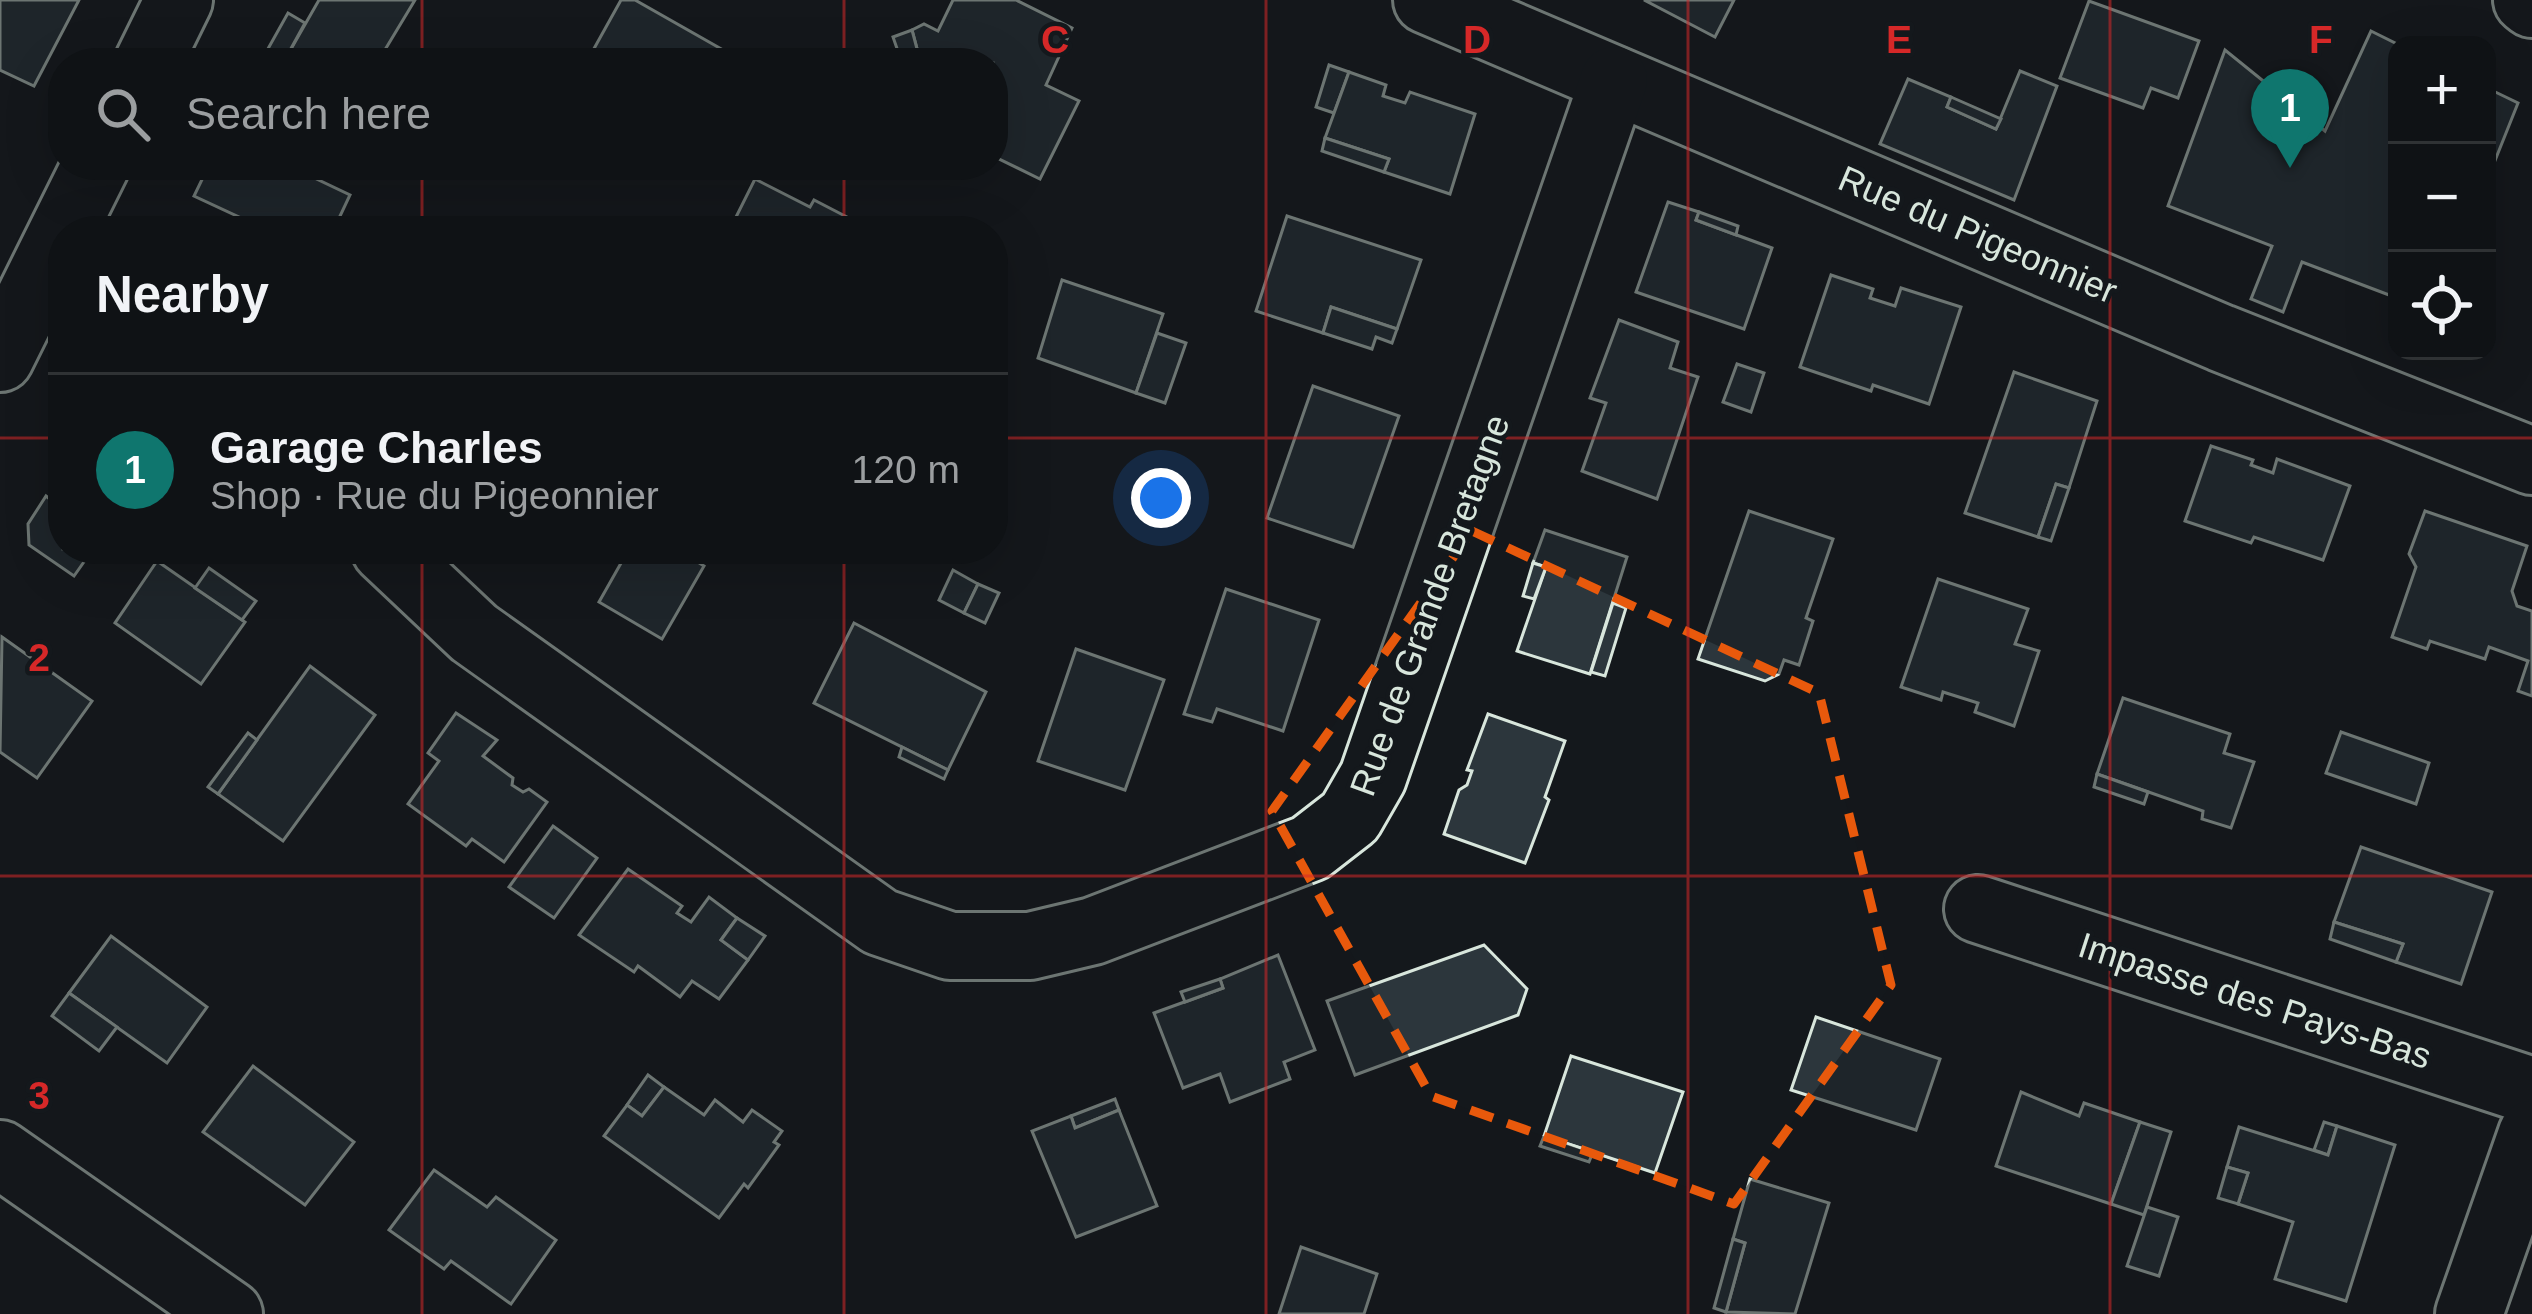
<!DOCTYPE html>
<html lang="en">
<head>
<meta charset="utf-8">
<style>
	:root { --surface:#0f1215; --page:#181b1e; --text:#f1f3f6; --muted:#9b9ea0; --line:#2f3234; --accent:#0f766e }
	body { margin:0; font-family:Helvetica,sans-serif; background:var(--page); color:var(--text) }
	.controls { position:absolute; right:36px; top:36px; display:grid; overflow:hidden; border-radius:24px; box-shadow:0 12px 48px #0002 }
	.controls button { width:108px; height:108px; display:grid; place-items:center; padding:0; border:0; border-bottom:3px solid var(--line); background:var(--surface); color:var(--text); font:60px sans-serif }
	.you { position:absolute; left:1161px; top:498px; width:42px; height:42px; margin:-30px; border:9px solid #fff; border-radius:50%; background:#1a73e8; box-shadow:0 0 0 18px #1a73e833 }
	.badge { display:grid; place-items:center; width:78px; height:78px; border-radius:50%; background:var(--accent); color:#fff; font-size:39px; font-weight:700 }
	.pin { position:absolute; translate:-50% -99px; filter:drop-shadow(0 3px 6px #0008) }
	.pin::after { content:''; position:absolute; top:63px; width:42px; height:36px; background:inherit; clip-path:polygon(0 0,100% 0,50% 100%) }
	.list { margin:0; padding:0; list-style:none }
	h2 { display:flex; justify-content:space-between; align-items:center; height:156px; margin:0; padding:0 48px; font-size:51px }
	h2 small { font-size:39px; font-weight:400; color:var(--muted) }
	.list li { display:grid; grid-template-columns:78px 1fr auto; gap:36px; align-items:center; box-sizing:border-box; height:192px; padding:0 48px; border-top:3px solid var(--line) }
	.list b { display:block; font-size:45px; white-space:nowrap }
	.list p { margin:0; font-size:39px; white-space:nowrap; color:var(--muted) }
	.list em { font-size:39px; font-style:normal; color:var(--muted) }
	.icon { flex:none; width:66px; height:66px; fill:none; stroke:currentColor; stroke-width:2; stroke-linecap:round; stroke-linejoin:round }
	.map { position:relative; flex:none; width:2532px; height:1314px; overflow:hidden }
	.search { position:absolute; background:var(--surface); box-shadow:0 12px 48px #0002; left:48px; top:48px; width:960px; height:132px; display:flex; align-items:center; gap:30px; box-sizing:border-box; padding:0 42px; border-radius:48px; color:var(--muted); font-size:45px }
	.panel { position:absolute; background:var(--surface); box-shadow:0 12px 48px #0002; left:48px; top:216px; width:960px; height:348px; border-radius:48px }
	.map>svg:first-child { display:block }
</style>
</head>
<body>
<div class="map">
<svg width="2532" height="1314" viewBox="0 0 2532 1314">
	<rect width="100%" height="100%" fill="#14181c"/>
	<g fill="#2c363c" stroke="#d8e6dc" stroke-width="3">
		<polygon points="0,0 79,0 34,86 0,70"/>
		<polygon points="319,0 415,0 377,63 283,63"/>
		<polygon points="621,0 635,0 746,63 586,63"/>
		<polygon points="953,0 1016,0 1072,28 1046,85 1079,101 1040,179 993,156 993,63 910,63 920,60 912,30 924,24 938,31"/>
		<polygon points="1644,0 1734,0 1715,37"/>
		<polygon points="2089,1 2199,41 2178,98 2151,88 2143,108 2060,78"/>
		<polygon points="288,13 305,23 283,63 260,63"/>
		<polygon points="912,30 920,60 902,63 893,37"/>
		<polygon points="2371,31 2399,45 2397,298 2302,262 2283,312 2251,299 2272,246 2168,206 2225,50 2325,131"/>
		<polygon points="1329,65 1349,72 1334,113 1316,107"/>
		<polygon points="2020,71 2057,86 2014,200 1880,144 1908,79 1951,97 1947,107 1996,129"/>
		<polygon points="1349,72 1386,85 1383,96 1405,103 1410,92 1475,114 1450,194 1384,172 1389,159 1325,138"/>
		<polygon points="2487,88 2518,103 2492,168 2487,166"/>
		<polygon points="1951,97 2001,119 1996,129 1947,107"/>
		<polygon points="1325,138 1389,159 1384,172 1322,151"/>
		<polygon points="209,165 287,165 350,195 333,231 253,231 256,225 194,196"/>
		<polygon points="755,179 810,207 814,200 874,231 729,231"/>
		<polygon points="1668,202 1699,212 1696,220 1772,248 1744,329 1636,292"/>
		<polygon points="1699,212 1738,226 1736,235 1696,220"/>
		<polygon points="1287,216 1421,260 1397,329 1331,307 1323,333 1256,311"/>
		<polygon points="1831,275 1873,289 1870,298 1895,306 1901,288 1961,307 1929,404 1873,385 1871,391 1800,367"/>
		<polygon points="1062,280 1163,314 1136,393 1038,358"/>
		<polygon points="1331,307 1397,329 1392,343 1376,337 1372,349 1323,333"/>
		<polygon points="1619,320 1678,342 1670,368 1698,377 1657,499 1582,471 1606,403 1590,398"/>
		<polygon points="1157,333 1186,343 1165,403 1136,393"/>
		<polygon points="1737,364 1764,373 1751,412 1723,402"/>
		<polygon points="2014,372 2097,401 2069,488 2056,484 2038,537 1965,513"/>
		<polygon points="1313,386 1399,416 1353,547 1267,518"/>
		<polygon points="2211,446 2253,460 2251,465 2273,473 2277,459 2350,486 2323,560 2254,537 2251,543 2185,521"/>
		<polygon points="63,484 63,549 93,549 74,576 29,545 28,524 46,496 51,500"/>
		<polygon points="2056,484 2069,488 2051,541 2038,537"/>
		<polygon points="1749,511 1833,539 1806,618 1813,621 1799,665 1784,660 1779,674 1765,681 1698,659"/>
		<polygon points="2425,511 2527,546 2512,591 2517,606 2532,611 2532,696 2518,691 2528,661 2489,647 2485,659 2430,641 2427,649 2392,637 2416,567 2409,554"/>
		<polygon points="1545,530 1627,557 1590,674 1517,651 1546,567 1533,563"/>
		<polygon points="629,549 699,549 693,559 704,566 662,639 599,602"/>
		<polygon points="157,561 245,622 201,684 115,623"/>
		<polygon points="1533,563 1546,567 1534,599 1523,596"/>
		<polygon points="209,568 256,601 242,620 195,588"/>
		<polygon points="953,570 978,584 964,613 939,600"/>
		<polygon points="1938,579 2028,609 2015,644 2039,651 2014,726 1975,712 1978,703 1943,692 1941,700 1901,687"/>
		<polygon points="978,584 999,593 985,623 964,613"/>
		<polygon points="1226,589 1319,620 1283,731 1217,709 1212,722 1184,714"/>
		<polygon points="1613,603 1626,608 1605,676 1591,672"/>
		<polygon points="854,623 986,692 948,770 814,703"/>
		<polygon points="2,637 92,701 37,778 0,752"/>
		<polygon points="1076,649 1164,680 1125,790 1038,761"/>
		<polygon points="310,666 375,715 283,841 218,794"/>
		<polygon points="2123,698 2230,734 2224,753 2254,762 2231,828 2202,819 2203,811 2097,774"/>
		<polygon points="456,713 497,740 483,756 513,778 512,785 523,792 529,789 547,802 504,862 472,839 466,846 408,804 439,761 428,753"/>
		<polygon points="1488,714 1565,741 1545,797 1549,800 1525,863 1444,834 1459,790 1467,785 1472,771 1467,770"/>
		<polygon points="2341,732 2429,763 2416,804 2326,773"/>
		<polygon points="248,733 257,740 218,794 208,787"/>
		<polygon points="902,747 948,770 944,779 899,757"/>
		<polygon points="2097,774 2148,792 2144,804 2094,787"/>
		<polygon points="553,826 597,858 554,918 509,887"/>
		<polygon points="2361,847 2492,892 2461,984 2396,962 2403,944 2334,922"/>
		<polygon points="628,869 682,906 677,913 691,922 709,897 737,918 721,940 748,960 719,999 692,981 680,997 638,966 634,972 579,935"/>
		<polygon points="737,918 765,936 748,960 721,940"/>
		<polygon points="2334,922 2403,944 2396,962 2330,939"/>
		<polygon points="111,936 207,1007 167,1063 69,993"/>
		<polygon points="1484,945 1527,989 1518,1015 1355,1075 1327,1001"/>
		<polygon points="1278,955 1315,1050 1284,1062 1290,1079 1230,1102 1220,1074 1183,1088 1154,1013 1223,988 1220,979"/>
		<polygon points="1220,979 1223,988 1185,1002 1181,992"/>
		<polygon points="69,993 117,1027 99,1051 52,1016"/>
		<polygon points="1816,1017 1940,1059 1916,1130 1791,1090"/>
		<polygon points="1571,1056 1683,1092 1655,1173 1544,1136"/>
		<polygon points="253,1066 354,1142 305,1205 203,1132"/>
		<polygon points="648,1075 664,1087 642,1116 627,1105"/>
		<polygon points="664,1087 704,1115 715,1100 743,1122 752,1110 782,1131 774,1142 779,1145 748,1188 744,1184 719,1218 604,1136 627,1105 642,1116"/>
		<polygon points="2021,1092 2079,1116 2084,1103 2140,1122 2111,1204 1996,1166"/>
		<polygon points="1115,1099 1119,1110 1075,1128 1071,1116"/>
		<polygon points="1119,1110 1157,1206 1076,1237 1032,1131 1071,1116 1075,1128"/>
		<polygon points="2140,1122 2171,1132 2144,1215 2111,1204"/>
		<polygon points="2324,1122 2337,1126 2328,1155 2314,1150"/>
		<polygon points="2337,1126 2395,1145 2346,1301 2275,1279 2293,1222 2238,1204 2248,1173 2227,1167 2239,1127 2328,1155"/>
		<polygon points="1544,1136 1593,1152 1589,1162 1540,1146"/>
		<polygon points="2227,1167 2248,1173 2238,1204 2218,1198"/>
		<polygon points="434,1170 487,1207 496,1197 556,1240 511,1304 451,1261 444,1269 389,1230"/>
		<polygon points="1750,1179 1829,1203 1795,1314 1726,1312 1745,1243 1733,1239"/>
		<polygon points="2147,1207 2178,1217 2159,1276 2127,1266"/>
		<polygon points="1733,1239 1745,1243 1726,1312 1714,1308"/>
		<polygon points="1301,1247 1377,1274 1364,1314 1279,1314"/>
	</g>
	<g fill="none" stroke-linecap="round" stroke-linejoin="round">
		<g stroke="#d8e6dc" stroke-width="72">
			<g id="minor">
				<polyline points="1427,0 2221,338 2532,461"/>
				<polyline points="2527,0 2532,4"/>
				<polyline points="148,63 179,0"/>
				<polyline points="0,358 96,165"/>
				<polyline points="385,549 474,633 880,922 950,946 1030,946 1093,931 1310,848 1350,817 1373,777 1614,80"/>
				<polyline points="1978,909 2532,1091"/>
				<polyline points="0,1154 229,1314"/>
				<polyline points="2469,1314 2532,1134"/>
			</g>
		</g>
		<use href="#minor" stroke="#14181c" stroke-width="66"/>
	</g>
	<path d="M0 0H2532V1314H0ZM1472 531 1819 693 1891 985 1734 1204 1431 1096 1272 811Z" fill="#14181c" fill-opacity=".55" fill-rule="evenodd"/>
	<path fill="none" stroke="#e8590c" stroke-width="9" stroke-dasharray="24 15" stroke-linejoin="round" d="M1472 531 1819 693 1891 985 1734 1204 1431 1096 1272 811Z"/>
	<path fill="none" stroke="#d62828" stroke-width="3" stroke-opacity="0.55" d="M422 0V63M844 0V63M1266 0V1314M1688 0V1314M2110 0V1314M422 165V231M844 165V231M0 438H63M993 438H2532M422 549V1314M844 549V1314M0 876H2532"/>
	<g text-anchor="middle" stroke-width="9" stroke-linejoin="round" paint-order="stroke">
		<g font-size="36" fill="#d8e6dc" stroke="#14181c">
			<text transform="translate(1978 234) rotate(23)" y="13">Rue du Pigeonnier</text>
			<text transform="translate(1429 605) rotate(-70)" y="13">Rue de Grande Bretagne</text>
			<text transform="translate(2255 1000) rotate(18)" y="13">Impasse des Pays-Bas</text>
		</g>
	</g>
	<g font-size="39" text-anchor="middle" font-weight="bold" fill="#d62828" stroke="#14181c" stroke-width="9" stroke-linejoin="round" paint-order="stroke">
		<text x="1055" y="53">C</text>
		<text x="1477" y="53">D</text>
		<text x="1899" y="53">E</text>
		<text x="2321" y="53">F</text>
		<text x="39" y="671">2</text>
		<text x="39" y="1109">3</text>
	</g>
</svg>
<div class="controls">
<button>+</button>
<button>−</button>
<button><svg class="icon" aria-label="locate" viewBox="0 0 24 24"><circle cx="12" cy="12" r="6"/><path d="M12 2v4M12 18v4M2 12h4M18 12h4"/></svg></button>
</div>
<div class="you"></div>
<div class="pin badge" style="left:2290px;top:168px">1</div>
<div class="search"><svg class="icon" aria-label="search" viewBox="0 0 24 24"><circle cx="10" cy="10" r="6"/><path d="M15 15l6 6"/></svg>Search here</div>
<section class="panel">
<h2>Nearby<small></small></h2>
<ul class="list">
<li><span class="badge">1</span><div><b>Garage Charles</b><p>Shop · Rue du Pigeonnier</p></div><em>120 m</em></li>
</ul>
</section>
</div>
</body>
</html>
